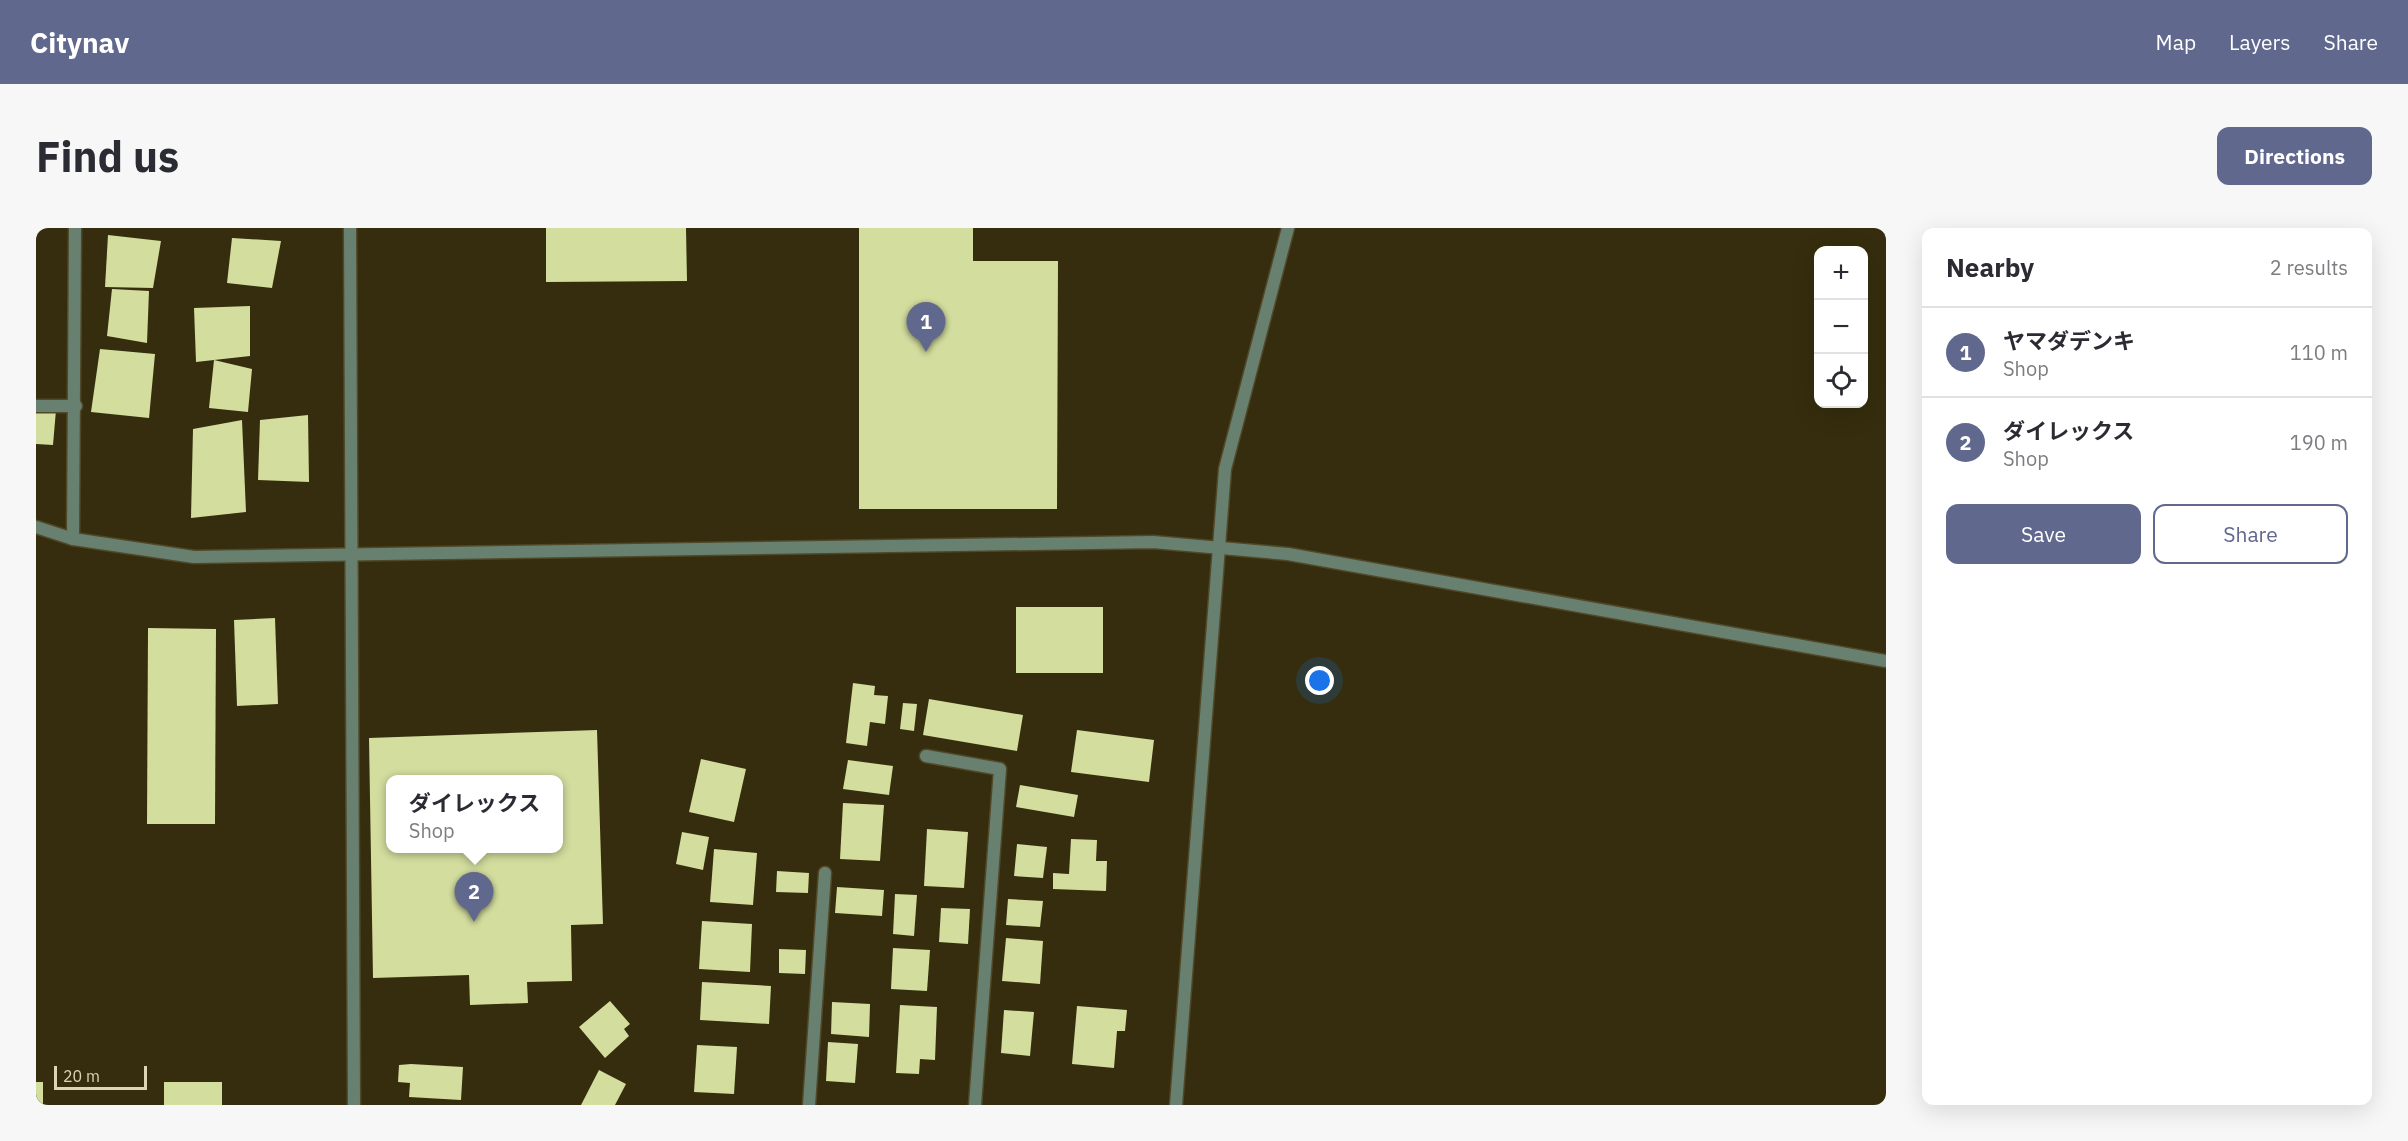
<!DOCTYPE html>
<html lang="en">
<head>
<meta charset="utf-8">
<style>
	:root { --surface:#fff; --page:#f7f7f7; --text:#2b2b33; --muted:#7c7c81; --line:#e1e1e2; --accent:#61688e }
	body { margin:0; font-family:"IBM Plex Sans","Noto Sans JP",sans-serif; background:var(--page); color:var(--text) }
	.controls { position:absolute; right:18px; top:18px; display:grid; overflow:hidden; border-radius:12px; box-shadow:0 6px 24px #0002 }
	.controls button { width:54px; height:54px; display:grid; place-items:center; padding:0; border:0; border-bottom:2px solid var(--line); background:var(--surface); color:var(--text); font:30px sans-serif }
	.scale { position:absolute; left:18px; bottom:15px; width:93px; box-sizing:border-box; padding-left:6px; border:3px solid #dbd4b5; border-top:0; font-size:16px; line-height:21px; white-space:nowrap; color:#dbd4b5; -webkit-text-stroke:4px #352d0d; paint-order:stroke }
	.you { position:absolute; left:1284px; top:453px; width:21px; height:21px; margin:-15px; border:4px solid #fff; border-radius:50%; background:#1a73e8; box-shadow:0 0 0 9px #1a73e833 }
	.badge { display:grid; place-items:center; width:39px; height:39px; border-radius:50%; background:var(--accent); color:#fff; font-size:20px; font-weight:700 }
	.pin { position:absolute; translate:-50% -50px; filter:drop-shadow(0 2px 3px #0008) }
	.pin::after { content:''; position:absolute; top:32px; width:21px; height:18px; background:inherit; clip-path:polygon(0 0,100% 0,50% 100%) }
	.popup { position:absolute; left:350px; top:547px; width:177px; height:78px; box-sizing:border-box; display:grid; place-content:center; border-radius:12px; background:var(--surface); filter:drop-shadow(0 2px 4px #0005); font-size:20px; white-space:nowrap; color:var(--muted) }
	.popup b { font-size:22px; color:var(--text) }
	.popup::after { content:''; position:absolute; left:50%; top:100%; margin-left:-12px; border:12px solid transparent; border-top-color:var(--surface) }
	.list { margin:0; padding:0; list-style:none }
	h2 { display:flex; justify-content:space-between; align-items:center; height:78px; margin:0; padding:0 24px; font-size:26px }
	h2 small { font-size:20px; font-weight:400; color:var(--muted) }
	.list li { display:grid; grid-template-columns:39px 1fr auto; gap:18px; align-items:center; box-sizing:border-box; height:90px; padding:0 24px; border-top:2px solid var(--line) }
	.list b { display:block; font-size:22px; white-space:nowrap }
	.list p { margin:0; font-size:20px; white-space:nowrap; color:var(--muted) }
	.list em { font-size:20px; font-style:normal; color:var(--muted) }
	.actions { display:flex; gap:12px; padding:18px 24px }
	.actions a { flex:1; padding:14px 0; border:2px solid var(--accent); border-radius:12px; text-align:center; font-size:21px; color:var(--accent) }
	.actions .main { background:var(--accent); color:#fff }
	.icon { flex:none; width:33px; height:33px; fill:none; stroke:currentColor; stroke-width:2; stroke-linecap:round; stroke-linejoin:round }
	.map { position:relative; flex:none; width:1850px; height:877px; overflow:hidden; border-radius:12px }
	header { display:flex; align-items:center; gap:36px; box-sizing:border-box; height:84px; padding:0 30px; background:var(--accent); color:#fff }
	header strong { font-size:28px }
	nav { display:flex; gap:33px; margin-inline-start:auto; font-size:21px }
	.intro { display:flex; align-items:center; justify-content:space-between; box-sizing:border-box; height:144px; padding:0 36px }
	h1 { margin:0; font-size:42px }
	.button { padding:15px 27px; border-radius:12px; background:var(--accent); color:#fff; font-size:21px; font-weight:700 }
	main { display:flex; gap:36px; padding:0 36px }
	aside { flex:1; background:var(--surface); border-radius:12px; box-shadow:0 6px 24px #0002 }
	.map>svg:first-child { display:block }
</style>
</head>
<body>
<header>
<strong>Citynav</strong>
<nav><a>Map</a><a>Layers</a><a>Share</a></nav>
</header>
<div class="intro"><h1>Find us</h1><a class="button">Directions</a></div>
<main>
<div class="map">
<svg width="1850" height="877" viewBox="0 0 1850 877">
	<rect width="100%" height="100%" fill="#352d0d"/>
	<g fill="#d3dd9e" fill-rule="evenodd">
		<polygon points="510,0 650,0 651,53 510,54"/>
		<polygon points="823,0 937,0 937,33 1022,33 1021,281 823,281"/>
		<polygon points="72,7 125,13 117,60 69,59"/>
		<polygon points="196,10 245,13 236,60 191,55"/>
		<polygon points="76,61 113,63 111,115 71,108"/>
		<polygon points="214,78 214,128 160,134 158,80"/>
		<polygon points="64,121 119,126 113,190 55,184"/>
		<polygon points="178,132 216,141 212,184 173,180"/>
		<polygon points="0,182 20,182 17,217 0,216"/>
		<polygon points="272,187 273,254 222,252 224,192"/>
		<polygon points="206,192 210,284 155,290 157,201"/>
		<rect x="980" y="379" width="87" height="66"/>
		<polygon points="239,390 242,476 201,478 198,392"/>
		<polygon points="112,400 180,401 179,596 111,596"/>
		<polygon points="817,455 839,458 838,467 852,468 849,496 834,494 831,518 810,515"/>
		<polygon points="893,471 987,487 981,523 887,507"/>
		<polygon points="867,475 881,476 878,503 864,501"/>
		<path d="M561 502 567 696 535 697 536 753 491 754 492 775 434 777 433 747 337 750 333 510ZM354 552H522V620H354Z"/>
		<polygon points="1041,502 1118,512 1113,554 1035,544"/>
		<polygon points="665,531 710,541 698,594 653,584"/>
		<polygon points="812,532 857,538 853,567 807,561"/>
		<polygon points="984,557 1042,567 1038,589 980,579"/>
		<polygon points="807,575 848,577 844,633 804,631"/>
		<polygon points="891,601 932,604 928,660 888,658"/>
		<polygon points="646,604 673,609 667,642 640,636"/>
		<polygon points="1035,611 1061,612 1060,633 1071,633 1070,663 1017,661 1017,645 1033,646"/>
		<polygon points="981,616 1011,619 1007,650 978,648"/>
		<polygon points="678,621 721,625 717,677 674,674"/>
		<polygon points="741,643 773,645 772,665 740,664"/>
		<polygon points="801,659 848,662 846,688 799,685"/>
		<polygon points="859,666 881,667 878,708 857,706"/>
		<polygon points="972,671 1007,673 1004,699 970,697"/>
		<polygon points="905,680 934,681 932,716 903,714"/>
		<polygon points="666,693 716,696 714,744 663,741"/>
		<polygon points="970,710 1007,713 1004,756 966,753"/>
		<polygon points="857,720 894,722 891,763 855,761"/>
		<polygon points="743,721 770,722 769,746 743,745"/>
		<polygon points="666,754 735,758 733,796 664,792"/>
		<polygon points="574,773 594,796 588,801 593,808 569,830 543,799"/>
		<polygon points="796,774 834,776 833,809 795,806"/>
		<polygon points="864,777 901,779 899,832 884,831 883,846 860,845"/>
		<polygon points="1041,778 1091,782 1089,803 1081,803 1078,840 1036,836"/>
		<polygon points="968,782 998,784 994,828 965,825"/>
		<polygon points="792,814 822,816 819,855 790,853"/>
		<polygon points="661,817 701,819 698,866 658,864"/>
		<polygon points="375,836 427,839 425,872 373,869 374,855 362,854 363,837"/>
		<polygon points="563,842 590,856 579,877 545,877"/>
		<rect x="0" y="854" width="7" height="23"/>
		<rect x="128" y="854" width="58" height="23"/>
	</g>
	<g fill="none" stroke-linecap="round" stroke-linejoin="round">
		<g stroke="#504828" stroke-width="15">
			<g id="minor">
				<polyline points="314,0 318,877"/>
				<polyline points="0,178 40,178"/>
				<polyline points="37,311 39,0"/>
				<polyline points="890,528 964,541 939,877"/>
				<polyline points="773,877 789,645"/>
			</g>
		</g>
		<g stroke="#504828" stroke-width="15">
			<g id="tertiary">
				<polyline points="0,299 37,311 158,329 1117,314 1252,326 1850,433"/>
				<polyline points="1140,877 1189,241 1252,0"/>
			</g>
		</g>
		<use href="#minor" stroke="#688070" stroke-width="12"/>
		<use href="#tertiary" stroke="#688070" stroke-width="12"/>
	</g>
</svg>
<div class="controls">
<button>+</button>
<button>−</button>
<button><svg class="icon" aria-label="locate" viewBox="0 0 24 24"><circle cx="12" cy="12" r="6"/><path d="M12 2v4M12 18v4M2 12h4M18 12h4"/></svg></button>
</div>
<div class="scale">20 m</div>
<div class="you"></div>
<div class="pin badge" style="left:890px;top:124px">1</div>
<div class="pin badge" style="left:438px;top:694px">2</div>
<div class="popup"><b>ダイレックス</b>Shop</div>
</div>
<aside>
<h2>Nearby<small>2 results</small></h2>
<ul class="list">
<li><span class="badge">1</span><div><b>ヤマダデンキ</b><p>Shop</p></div><em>110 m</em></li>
<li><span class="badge">2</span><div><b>ダイレックス</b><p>Shop</p></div><em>190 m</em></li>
</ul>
<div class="actions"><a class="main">Save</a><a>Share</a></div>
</aside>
</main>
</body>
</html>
